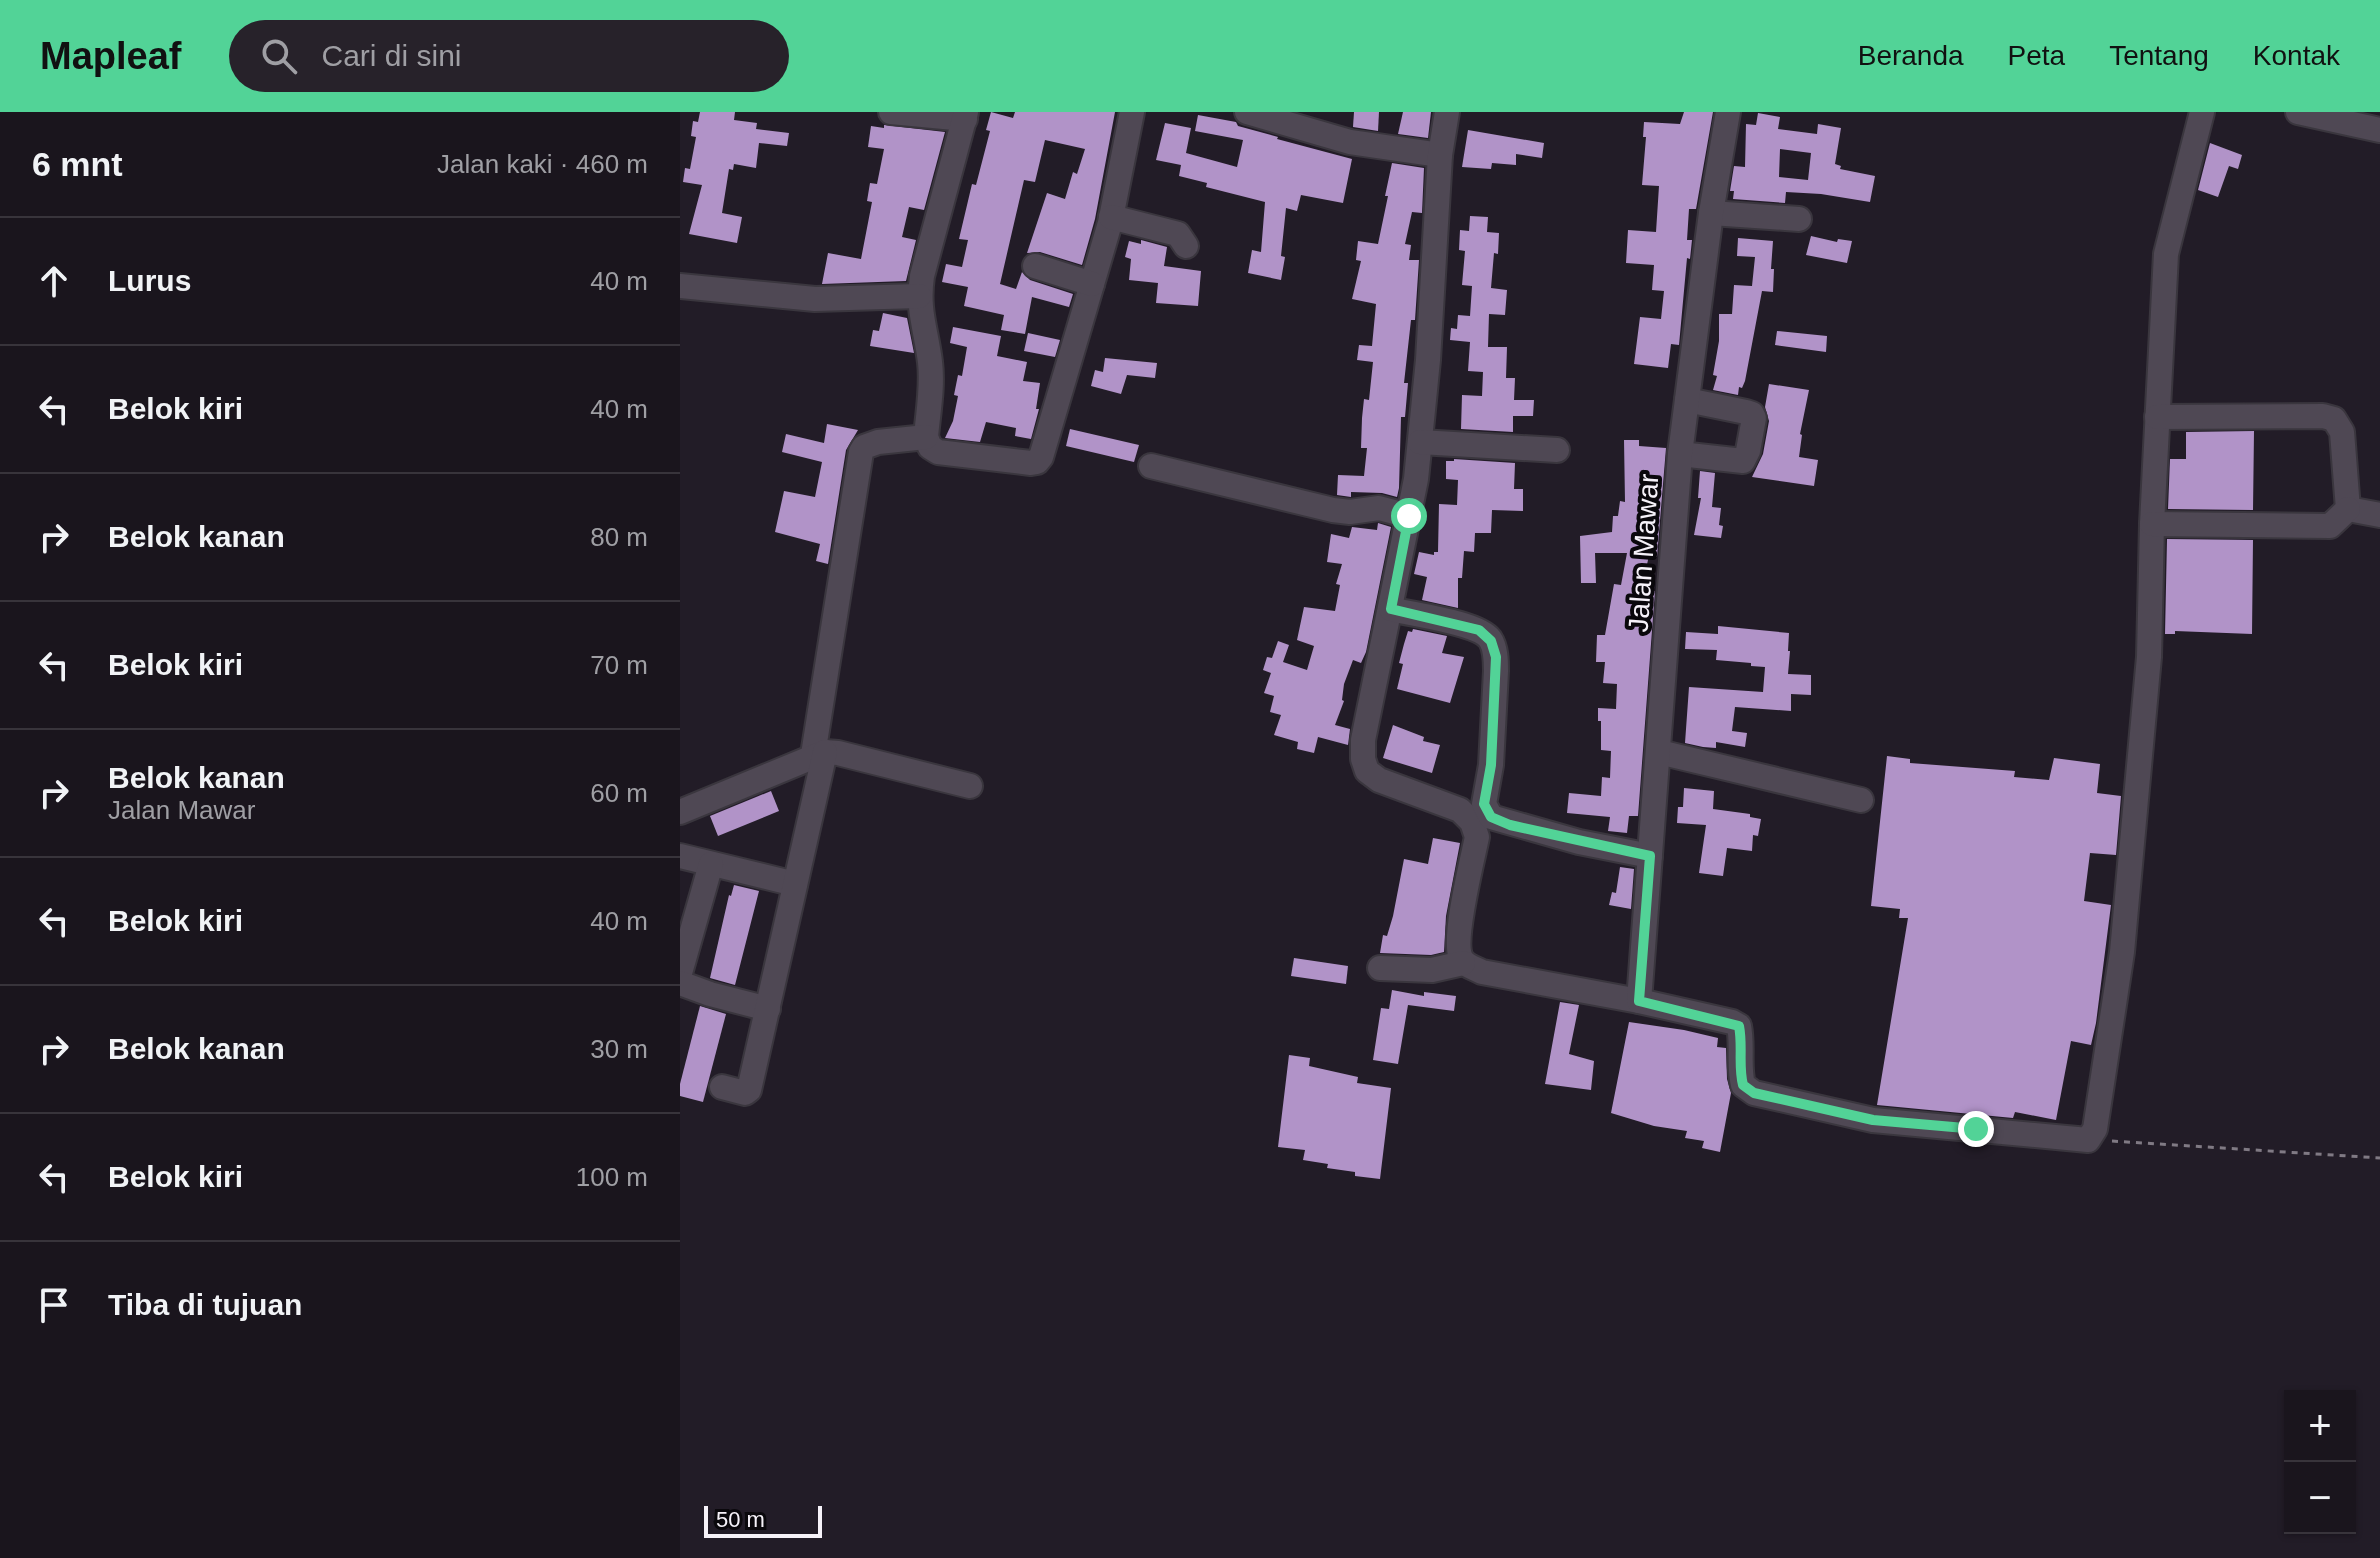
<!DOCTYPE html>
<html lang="id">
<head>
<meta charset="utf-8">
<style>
	:root { --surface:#1a151d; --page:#27222a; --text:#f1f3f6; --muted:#9f9fa4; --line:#38343b; --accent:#52d397 }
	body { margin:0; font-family:Helvetica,sans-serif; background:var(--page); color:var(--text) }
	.controls { position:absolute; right:24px; bottom:24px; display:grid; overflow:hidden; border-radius:0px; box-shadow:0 2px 6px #0004 }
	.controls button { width:72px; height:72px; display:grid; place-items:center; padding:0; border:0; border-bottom:2px solid var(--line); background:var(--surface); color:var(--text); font:40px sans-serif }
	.scale { position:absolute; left:24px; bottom:20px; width:118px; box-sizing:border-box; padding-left:8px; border:4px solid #f6f2f9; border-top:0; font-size:22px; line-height:28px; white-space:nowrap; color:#f6f2f9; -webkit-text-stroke:6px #0a080c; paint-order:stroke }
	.stop { position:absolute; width:24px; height:24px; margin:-18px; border:6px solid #52d397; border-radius:50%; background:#fff }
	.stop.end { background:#52d397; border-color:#fff; box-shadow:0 2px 8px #0008 }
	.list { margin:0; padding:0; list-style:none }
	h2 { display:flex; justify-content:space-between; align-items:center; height:104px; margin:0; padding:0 32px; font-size:34px }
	h2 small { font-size:26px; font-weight:400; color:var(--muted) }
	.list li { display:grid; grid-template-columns:52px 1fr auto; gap:24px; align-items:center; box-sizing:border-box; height:128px; padding:0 32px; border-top:2px solid var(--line) }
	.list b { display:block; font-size:30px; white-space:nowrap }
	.list p { margin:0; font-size:26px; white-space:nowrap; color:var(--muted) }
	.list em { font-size:26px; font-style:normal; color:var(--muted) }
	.icon { flex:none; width:44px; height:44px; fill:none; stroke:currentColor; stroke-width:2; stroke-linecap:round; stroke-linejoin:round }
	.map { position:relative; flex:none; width:1700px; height:1446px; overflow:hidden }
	header { display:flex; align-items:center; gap:48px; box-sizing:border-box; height:112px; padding:0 40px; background:var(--accent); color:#111 }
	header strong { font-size:38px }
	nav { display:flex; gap:44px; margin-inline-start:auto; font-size:28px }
	.search { width:560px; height:72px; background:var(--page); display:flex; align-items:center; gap:20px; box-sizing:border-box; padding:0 28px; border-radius:44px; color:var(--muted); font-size:30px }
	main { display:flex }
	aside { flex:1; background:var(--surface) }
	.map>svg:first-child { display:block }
</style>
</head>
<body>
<header>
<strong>Mapleaf</strong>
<div class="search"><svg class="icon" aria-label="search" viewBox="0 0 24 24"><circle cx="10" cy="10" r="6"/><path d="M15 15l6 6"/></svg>Cari di sini</div>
<nav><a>Beranda</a><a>Peta</a><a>Tentang</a><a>Kontak</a></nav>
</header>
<main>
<aside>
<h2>6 mnt<small>Jalan kaki · 460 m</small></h2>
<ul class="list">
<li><svg class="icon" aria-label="ahead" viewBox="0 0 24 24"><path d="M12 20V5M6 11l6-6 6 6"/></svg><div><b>Lurus</b></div><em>40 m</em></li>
<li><svg class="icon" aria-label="left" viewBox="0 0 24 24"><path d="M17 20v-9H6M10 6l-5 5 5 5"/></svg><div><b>Belok kiri</b></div><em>40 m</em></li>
<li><svg class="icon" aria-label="right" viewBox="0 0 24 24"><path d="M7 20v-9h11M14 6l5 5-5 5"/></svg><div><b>Belok kanan</b></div><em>80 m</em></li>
<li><svg class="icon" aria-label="left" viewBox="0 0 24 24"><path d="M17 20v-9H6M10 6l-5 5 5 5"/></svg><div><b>Belok kiri</b></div><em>70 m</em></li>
<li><svg class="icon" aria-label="right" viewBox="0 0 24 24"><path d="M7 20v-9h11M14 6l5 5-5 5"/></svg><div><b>Belok kanan</b><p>Jalan Mawar</p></div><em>60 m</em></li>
<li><svg class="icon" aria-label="left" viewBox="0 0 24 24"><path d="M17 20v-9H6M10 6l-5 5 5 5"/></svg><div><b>Belok kiri</b></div><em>40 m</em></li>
<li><svg class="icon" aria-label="right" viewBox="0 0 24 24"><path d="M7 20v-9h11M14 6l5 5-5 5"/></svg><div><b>Belok kanan</b></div><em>30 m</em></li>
<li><svg class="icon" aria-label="left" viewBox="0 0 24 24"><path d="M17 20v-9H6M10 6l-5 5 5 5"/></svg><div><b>Belok kiri</b></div><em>100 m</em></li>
<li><svg class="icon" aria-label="arrive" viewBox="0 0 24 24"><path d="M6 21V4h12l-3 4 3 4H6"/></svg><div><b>Tiba di tujuan</b></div></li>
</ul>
</aside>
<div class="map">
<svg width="1700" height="1446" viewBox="0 0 1700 1446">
	<rect width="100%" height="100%" fill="#221c27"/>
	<g fill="#b193c8" fill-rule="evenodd">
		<polygon points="20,0 55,0 54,8 77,11 76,17 109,21 107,34 79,31 76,56 54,52 53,58 49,57 42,101 62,105 57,131 9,122 22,73 3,70 5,56 10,57 16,25 11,24 13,9 18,10"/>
		<polygon points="311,0 333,6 335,0 435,0 415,107 402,153 360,140 347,141 367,81 385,87 393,60 397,62 405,37 365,28 355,70 344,68 320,172 336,177 342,160 350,168 393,182 389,195 352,185 345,222 321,218 324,203 284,194 288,175 262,170 266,152 282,155 288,128 279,127 292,72 296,73 310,19 306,18"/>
		<polygon points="674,0 699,0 698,19 673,15"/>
		<polygon points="723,0 751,0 748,26 718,22"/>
		<polygon points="1004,0 1033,0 1016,97 1009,97 1007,128 1012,128 1010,147 1007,146 999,233 991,232 988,256 954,252 960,205 981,207 984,179 972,178 974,153 946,151 948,118 976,120 979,74 962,73 966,25 963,25 964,10 1000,12"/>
		<path d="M1078 1 1100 5 1098 17 1137 22 1138 12 1161 16 1155 52 1161 54 1160 57 1195 64 1190 90 1141 82 1106 80 1105 91 1053 87 1054 79H1050L1054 54 1065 55 1066 12 1076 13ZM1100 37 1131 41 1128 68 1099 65Z"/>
		<polygon points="518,3 556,10 558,14 598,25 597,27 672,47 663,91 621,83 617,99 606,96 601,144 605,145 601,168 568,161 572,138 581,140 585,90 526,75 527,71 499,64 501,53 476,48 485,11 511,16 506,41 557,55 563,28 515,19"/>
		<polygon points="204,13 265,20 244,98 229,95 222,125 236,128 226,169 142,172 148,141 181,147 192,90 187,89 190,71 197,72 204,37 188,35 191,14 204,16"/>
		<polygon points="788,18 864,31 862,46 836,42 836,53 812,51 811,57 782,55"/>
		<polygon points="1530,31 1562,43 1558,57 1549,54 1538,85 1518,78"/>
		<polygon points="712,51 744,56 742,101 732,100 725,132 731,133 729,148 739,148 735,208 731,208 724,271 728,271 725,305 721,305 719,376 717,385 702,381 671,380 671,385 657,383 658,363 684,364 687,336 681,336 682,306 684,287 689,288 693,250 677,248 679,233 692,234 696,192 672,187 681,149 676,148 678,129 698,132 708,84 705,84"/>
		<polygon points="790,104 808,105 807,120 819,121 818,142 814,141 811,176 827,178 825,203 809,202 808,235 827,235 826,266 835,266 834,288 854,288 853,304 833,304 833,320 781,317 782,283 802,284 803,260 788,259 790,230 770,228 771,216 777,217 778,203 790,204 792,174 782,173 785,139 779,138 780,118 789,119"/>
		<polygon points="1131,124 1157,130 1158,127 1172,129 1167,151 1126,143"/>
		<polygon points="1058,126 1093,129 1091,157 1094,157 1093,180 1082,179 1065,269 1062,276 1059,275 1058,283 1033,278 1037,264 1033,263 1039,229 1039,202 1052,202 1054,173 1072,174 1075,145 1057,144"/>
		<polygon points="461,128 487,135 484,154 521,159 518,194 476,191 478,171 449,168 451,147 445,145 449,129 461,132"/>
		<polygon points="203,201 227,206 234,241 190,234 193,218 199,219"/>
		<polygon points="273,215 321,224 317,244 347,250 343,269 360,271 356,297 359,297 351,327 335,324 336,316 306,310 300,330 265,326 273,309 278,284 274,283 278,263 282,264 287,235 270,231"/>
		<polygon points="1097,219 1147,224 1146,240 1095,233"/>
		<polygon points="348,221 380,228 375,245 344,239"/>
		<polygon points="425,246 477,251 475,266 447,263 441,282 411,274 415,258 423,260"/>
		<polygon points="1089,272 1129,278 1120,322 1122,323 1119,345 1138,348 1134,374 1072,365 1083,342 1089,309 1085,295"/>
		<polygon points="147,312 178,318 166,338 148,452 136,449 140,432 95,420 104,379 135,385 142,350 102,340 106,322 144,331"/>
		<polygon points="390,317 459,333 454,350 386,334"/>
		<polygon points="1574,319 1573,398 1488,397 1490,347 1506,347 1506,320"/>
		<polygon points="944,328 959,328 959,334 986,336 977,445 969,443 962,477 975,479 958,704 949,704 947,721 928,719 930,705 887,701 889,681 921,684 922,665 930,666 931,639 921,638 921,609 918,609 918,596 936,597 937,572 923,571 925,550 916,550 917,523 925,523 934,472 941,473 947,441 915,441 916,471 901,471 900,424 932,420 933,404 938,404 940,389 945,390"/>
		<polygon points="774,347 835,351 834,377 843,377 843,399 812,398 811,421 795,421 794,440 784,439 782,466 778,466 778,496 742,488 747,465 734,462 739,440 754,443 754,440 758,440 759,392 777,393 778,368 766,367 766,349 774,349"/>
		<polygon points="1020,359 1035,361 1032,395 1041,396 1039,413 1043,414 1041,426 1014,423 1021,386 1018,386"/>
		<polygon points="698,411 711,415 686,540 681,551 673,548 664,572 662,588 664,589 655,613 670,617 668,633 638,625 634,641 617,637 618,630 594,623 601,603 590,600 594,584 584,581 591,561 583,558 587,545 592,546 598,529 609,533 603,550 627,558 634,534 617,528 624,495 655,499 660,473 656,472 662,452 647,450 651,422 669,426 672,415 697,418"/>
		<polygon points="1487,427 1573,428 1572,522 1495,519 1495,522 1485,522"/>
		<polygon points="1038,514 1109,521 1108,539 1110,539 1108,562 1131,563 1131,583 1111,582 1111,599 1055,595 1052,619 1067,621 1065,635 1036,630 1036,636 1023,635 1005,631 1009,575 1083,580 1085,555 1071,554 1071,551 1036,548 1037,538 1005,537 1006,520 1038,522"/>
		<polygon points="733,517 767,524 762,541 784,545 770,591 717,577 723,552 719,551 724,532 728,519 732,520"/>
		<polygon points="713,613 744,625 743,629 760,633 752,661 703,646"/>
		<polygon points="1207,644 1230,647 1230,651 1335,659 1334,665 1369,668 1374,646 1420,652 1417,681 1441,684 1436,743 1410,741 1404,789 1431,793 1416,911 1411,933 1391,929 1376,1008 1335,1000 1333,1006 1197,993 1228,806 1219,806 1220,797 1191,794"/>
		<polygon points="1004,676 1034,679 1033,697 1070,702 1070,705 1081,707 1078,724 1073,723 1072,739 1047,736 1043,764 1019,761 1026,713 997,711 998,695 1003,695"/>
		<polygon points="91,679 99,699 38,724 30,704"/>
		<polygon points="753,726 780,731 766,804 764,840 751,843 700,841 703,823 707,824 713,804 724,747 748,752"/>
		<polygon points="940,755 954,757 951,797 929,793 932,780 936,781"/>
		<polygon points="54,773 79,779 55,873 30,866 49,783 51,784"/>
		<polygon points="614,846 668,854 666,872 611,864"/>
		<polygon points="712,878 744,884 744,880 776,884 774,899 728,893 718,952 693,948 701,896 709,897"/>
		<polygon points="880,890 899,893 889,942 914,949 911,978 865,972"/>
		<polygon points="20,894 46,902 23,990 0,984 0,972"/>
		<polygon points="949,910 1004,918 1038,926 1037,935 1046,936 1047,967 1051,981 1040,1040 1022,1036 1024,1029 1005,1026 1007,1019 974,1014 931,1001"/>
		<polygon points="609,943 630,946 629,954 678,965 677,971 711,976 700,1067 675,1064 675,1060 647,1056 648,1052 623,1048 625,1038 598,1035"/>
	</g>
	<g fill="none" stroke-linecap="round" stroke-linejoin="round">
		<g stroke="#3a363e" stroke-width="28">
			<g id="minor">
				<polyline points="211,0 285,7"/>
				<path d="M286 0 242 164C237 199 246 217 250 250 253 275 248 301 246 325L250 335 258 340 351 351 357 350 361 345 430 111 452 0"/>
				<polyline points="567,0 670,30 760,43"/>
				<path d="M767 0 760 43 748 248 736 367 683 628V647L687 659 699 668 780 698 792 710 797 725C792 749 772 828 781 846 785 854 795 856 802 860L959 889 1052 910 1059 914C1063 934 1058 954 1063 973L1074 981 1193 1008 1408 1028 1415 1017 1442 840 1469 545 1472 412 1486 142 1522 0"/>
				<polyline points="1618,0 1700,18"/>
				<polyline points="1031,101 1119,107"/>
				<polyline points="431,105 498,122 506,134"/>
				<polyline points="355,154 412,172"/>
				<polyline points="0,174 135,187 239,184"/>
				<polyline points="1477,305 1643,304 1654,307 1662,320 1668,397 1700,403"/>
				<polyline points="740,330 877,338"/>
				<polyline points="1000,342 1063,349 1068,339 1074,306 1072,302 1066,300 1007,288"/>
				<polyline points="471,354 653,398 670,400 699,396 729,404"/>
				<polyline points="1472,412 1650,414 1668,397"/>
				<path d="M711 497C733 503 797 510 810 527 816 536 816 549 816 559L811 653 804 692 811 705 899 730 970 744"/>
				<polyline points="979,640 1181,688"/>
				<polyline points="133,643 181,340 184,335 198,330 246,325"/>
				<polyline points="0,700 145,640 158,641 290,674"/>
				<polyline points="0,744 115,772"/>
				<polyline points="700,856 752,858 783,851"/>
				<polyline points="0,861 31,752"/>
				<polyline points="0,871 30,882 88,897"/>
				<polyline points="959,889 1000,342 1031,101 1048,0"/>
				<polyline points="42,975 65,981 69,978 145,640"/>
			</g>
		</g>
		<polyline stroke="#807a84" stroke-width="3" stroke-dasharray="6 6" stroke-linecap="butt" points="1432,1029 1700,1046"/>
		<use href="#minor" stroke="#4f4854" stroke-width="24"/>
	</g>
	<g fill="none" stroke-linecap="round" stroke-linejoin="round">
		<path stroke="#52d397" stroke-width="10" d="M729 404 711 497 799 518 811 529 816 545 811 653 804 692 811 705 830 713 970 744 959 889 1059 914C1063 934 1058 954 1063 973L1074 981 1193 1008 1296 1017"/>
	</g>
	<g text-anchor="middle" stroke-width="8" stroke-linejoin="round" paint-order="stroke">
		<g font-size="28" fill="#f6f2f9" stroke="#0a080c">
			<text transform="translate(963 441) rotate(-86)" y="10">Jalan Mawar</text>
		</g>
	</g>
</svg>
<div class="controls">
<button>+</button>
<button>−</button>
</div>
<div class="scale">50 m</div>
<div class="stop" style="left:729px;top:404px"></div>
<div class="stop end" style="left:1296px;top:1017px"></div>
</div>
</main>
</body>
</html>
